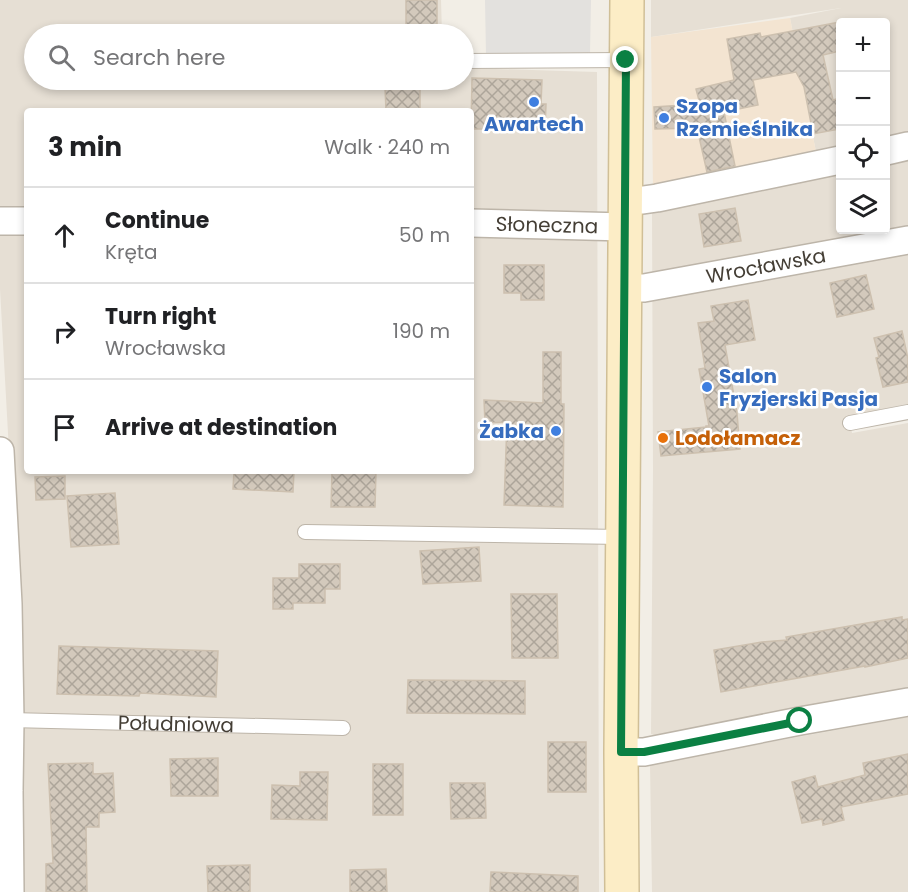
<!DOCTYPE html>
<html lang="en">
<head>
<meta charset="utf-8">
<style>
	:root { --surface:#fff; --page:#f6f6f6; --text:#202124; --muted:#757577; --line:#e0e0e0 }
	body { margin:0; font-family:Poppins,sans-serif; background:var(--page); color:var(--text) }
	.controls { position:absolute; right:18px; top:18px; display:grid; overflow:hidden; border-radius:6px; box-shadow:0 3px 9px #0003 }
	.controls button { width:54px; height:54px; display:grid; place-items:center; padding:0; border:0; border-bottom:2px solid var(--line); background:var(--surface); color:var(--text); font:30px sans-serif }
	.stop { position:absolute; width:18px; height:18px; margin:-14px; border:4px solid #0b8043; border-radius:50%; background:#fff }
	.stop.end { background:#0b8043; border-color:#fff; box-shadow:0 2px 6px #0008 }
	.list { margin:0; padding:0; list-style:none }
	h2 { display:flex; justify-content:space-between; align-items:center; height:78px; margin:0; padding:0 24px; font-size:26px }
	h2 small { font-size:20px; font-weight:400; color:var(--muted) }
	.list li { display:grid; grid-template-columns:39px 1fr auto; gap:18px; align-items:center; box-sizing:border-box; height:96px; padding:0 24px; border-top:2px solid var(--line) }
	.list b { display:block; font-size:22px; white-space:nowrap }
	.list p { margin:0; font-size:20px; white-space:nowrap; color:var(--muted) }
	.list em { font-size:20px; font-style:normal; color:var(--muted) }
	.icon { flex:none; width:33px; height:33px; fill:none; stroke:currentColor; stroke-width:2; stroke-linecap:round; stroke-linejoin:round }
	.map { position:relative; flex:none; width:908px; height:892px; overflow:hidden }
	.search { position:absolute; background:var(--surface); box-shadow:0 3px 9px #0003; left:24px; top:24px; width:450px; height:66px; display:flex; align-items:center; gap:15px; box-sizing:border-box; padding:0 21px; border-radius:33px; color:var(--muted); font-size:22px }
	.panel { position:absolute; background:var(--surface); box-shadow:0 3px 9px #0003; left:24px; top:108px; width:450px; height:366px; border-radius:6px }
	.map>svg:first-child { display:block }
</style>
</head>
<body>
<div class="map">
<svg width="908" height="892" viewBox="0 0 908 892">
	<defs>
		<pattern id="building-cross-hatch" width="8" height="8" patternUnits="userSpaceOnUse" patternTransform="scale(1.5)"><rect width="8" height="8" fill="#d3c9bc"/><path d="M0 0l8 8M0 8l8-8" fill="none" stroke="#ada59a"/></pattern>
	</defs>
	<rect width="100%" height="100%" fill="#f2eee6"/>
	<g fill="#e6dfd4" fill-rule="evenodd">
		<path d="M0 0H441L442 34H34V80H464V68L597 72 599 892H20L22 685 0 289ZM27 111H471V471H27Z"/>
		<polygon points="651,0 908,0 908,135 886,139 886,22 840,22 840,148 816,152 790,18 841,8 651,37"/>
		<polygon points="908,155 908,404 849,416 852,433 908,423 908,691 657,736 651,734 653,469 652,212 840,170 840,230 886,230 886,160"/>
		<polygon points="908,717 908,892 652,892 650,764"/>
	</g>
	<polygon fill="#f3e4d1" points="790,18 816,152 653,190 651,37"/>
	<polygon fill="#e3e1de" points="485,0 591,0 590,54 486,56"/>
	<g fill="url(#building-cross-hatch)" stroke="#cdc0af" stroke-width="1.5">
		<rect x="406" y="0" width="31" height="34"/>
		<polygon points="840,22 840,51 823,55 833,100 840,98 840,129 813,134 804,87 796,72 753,80 758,105 724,112 735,166 707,172 697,128 655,129 654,107 700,104 696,89 734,80 727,39 760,33 761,37"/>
		<polygon points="472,78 542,80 541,104 546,104 545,129 471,129"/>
		<polygon points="385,87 420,87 420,111 386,111"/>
		<polygon points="735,208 741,241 704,247 699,214"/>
		<polygon points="504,265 544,265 544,300 521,300 521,293 504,293"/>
		<polygon points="866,275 874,309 837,317 830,283"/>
		<polygon points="748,300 755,340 725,345 737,413 740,449 661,456 658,432 706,427 706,426 709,426 699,369 705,368 698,323 714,321 711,306"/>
		<polygon points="902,331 908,359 908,382 883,387 876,358 879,357 874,338"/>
		<polygon points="543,352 561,352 561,404 564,404 563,507 504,505 507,422 485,423 484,400 543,403"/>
		<polygon points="234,471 294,471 293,492 233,489"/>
		<polygon points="332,471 376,471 375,507 331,507"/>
		<polygon points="65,476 65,499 36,500 35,477"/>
		<polygon points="115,493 119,544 71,547 67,496"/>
		<polygon points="479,547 481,581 423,584 420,551"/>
		<polygon points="299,564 340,564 340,589 325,589 325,603 293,603 293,609 273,609 273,578 299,578"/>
		<polygon points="511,594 557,594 558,658 512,658"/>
		<polygon points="902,617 902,620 908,619 908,658 865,667 865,666 721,692 714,650 762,642 787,640 786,637"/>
		<polygon points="59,646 218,651 216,697 140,693 139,696 57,694"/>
		<polygon points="408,680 525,681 525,714 407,713"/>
		<rect x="548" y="742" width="38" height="50"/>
		<polygon points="908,754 908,794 841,807 844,820 823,825 822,819 802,823 792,782 815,776 818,787 865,775 863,763"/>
		<polygon points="218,758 218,796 171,796 170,759"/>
		<polygon points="93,763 93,774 113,773 115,812 99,813 99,827 86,827 87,892 46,892 46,864 53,863 48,764"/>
		<rect x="373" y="764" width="30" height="51"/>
		<polygon points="300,772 328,772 327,820 271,819 272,785 300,786"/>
		<polygon points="450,783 485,783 486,818 451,819"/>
		<polygon points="250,865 250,892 208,892 207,866"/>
		<polygon points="386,869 387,892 350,892 350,870"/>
		<polygon points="491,872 578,876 578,892 490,892"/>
	</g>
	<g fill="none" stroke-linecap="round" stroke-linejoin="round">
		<g stroke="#bdb5a9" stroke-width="16">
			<g id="lane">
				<polyline points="464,61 626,60"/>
				<polyline points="850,423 908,412"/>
				<polyline points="305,532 622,537"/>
				<path id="s1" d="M10 720 343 728"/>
			</g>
		</g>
		<g stroke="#bdb5a9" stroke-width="30">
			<g id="street">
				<polyline points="886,151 908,146"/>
				<polyline points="625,200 643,200 657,198 840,160"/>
				<polyline points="0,221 27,221"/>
				<path id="s2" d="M471 223 625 227"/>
				<path id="s3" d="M624 288H644L908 240"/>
				<polyline points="0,451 8,604 10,720 9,791 10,892"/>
				<polyline points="621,752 644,752 800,721 908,702"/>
			</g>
		</g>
		<g stroke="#d0bf97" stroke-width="36">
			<polyline id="secondary" points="622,892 621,752 627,0"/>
		</g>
		<use href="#lane" stroke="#fff" stroke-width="14"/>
		<use href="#street" stroke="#fff" stroke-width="27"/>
		<use href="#secondary" stroke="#fcedc6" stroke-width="33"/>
	</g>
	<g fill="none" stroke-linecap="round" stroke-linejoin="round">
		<polyline stroke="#0b8043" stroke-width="8" points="626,60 621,752 644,752 800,721"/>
	</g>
	<g fill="#3f7fe0" stroke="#fff" stroke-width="2">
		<circle cx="534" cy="102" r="6"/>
		<circle cx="664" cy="118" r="6"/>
		<circle cx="707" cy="387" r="6"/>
		<circle cx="556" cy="431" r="6"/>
	</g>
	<circle fill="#e8710a" stroke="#fff" stroke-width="2" cx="663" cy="438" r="6"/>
	<g text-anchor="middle" stroke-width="5" stroke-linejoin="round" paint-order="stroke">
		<g font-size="20" font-weight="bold" fill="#366cbe" stroke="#fff" text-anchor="start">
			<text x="676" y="113">Szopa<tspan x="676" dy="23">Rzemieślnika</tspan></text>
			<text x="534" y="131" text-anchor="middle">Awartech</text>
			<text x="719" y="383">Salon<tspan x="719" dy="23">Fryzjerski Pasja</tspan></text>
			<text x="544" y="438" text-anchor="end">Żabka</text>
		</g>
		<g font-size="20" fill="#443e35" stroke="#fff">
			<text dy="7" stroke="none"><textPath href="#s2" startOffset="76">Słoneczna</textPath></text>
			<text dy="7" stroke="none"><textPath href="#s3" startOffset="144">Wrocławska</textPath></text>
			<text dy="7" stroke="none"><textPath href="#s1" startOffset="166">Południowa</textPath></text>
		</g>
		<g font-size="20" font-weight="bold" fill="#c56008" stroke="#fff" text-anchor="start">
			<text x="675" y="445">Lodołamacz</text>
		</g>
	</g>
</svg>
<div class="controls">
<button>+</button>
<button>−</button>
<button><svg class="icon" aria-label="locate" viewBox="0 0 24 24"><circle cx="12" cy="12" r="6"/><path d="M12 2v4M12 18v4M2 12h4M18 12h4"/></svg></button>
<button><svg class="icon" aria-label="layers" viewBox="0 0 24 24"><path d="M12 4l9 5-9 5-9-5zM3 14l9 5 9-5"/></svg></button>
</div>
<div class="stop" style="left:800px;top:721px"></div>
<div class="stop end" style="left:626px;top:60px"></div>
<div class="search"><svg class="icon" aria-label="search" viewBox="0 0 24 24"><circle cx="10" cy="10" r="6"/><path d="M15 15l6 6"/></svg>Search here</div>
<section class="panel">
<h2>3 min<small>Walk · 240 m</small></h2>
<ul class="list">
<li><svg class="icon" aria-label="ahead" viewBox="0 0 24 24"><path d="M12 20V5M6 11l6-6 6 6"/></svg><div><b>Continue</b><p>Kręta</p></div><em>50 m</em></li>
<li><svg class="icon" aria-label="right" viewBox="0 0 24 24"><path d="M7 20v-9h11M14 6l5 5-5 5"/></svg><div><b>Turn right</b><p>Wrocławska</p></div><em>190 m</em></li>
<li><svg class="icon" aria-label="arrive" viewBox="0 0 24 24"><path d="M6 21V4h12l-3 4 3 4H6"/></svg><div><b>Arrive at destination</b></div></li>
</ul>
</section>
</div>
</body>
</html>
